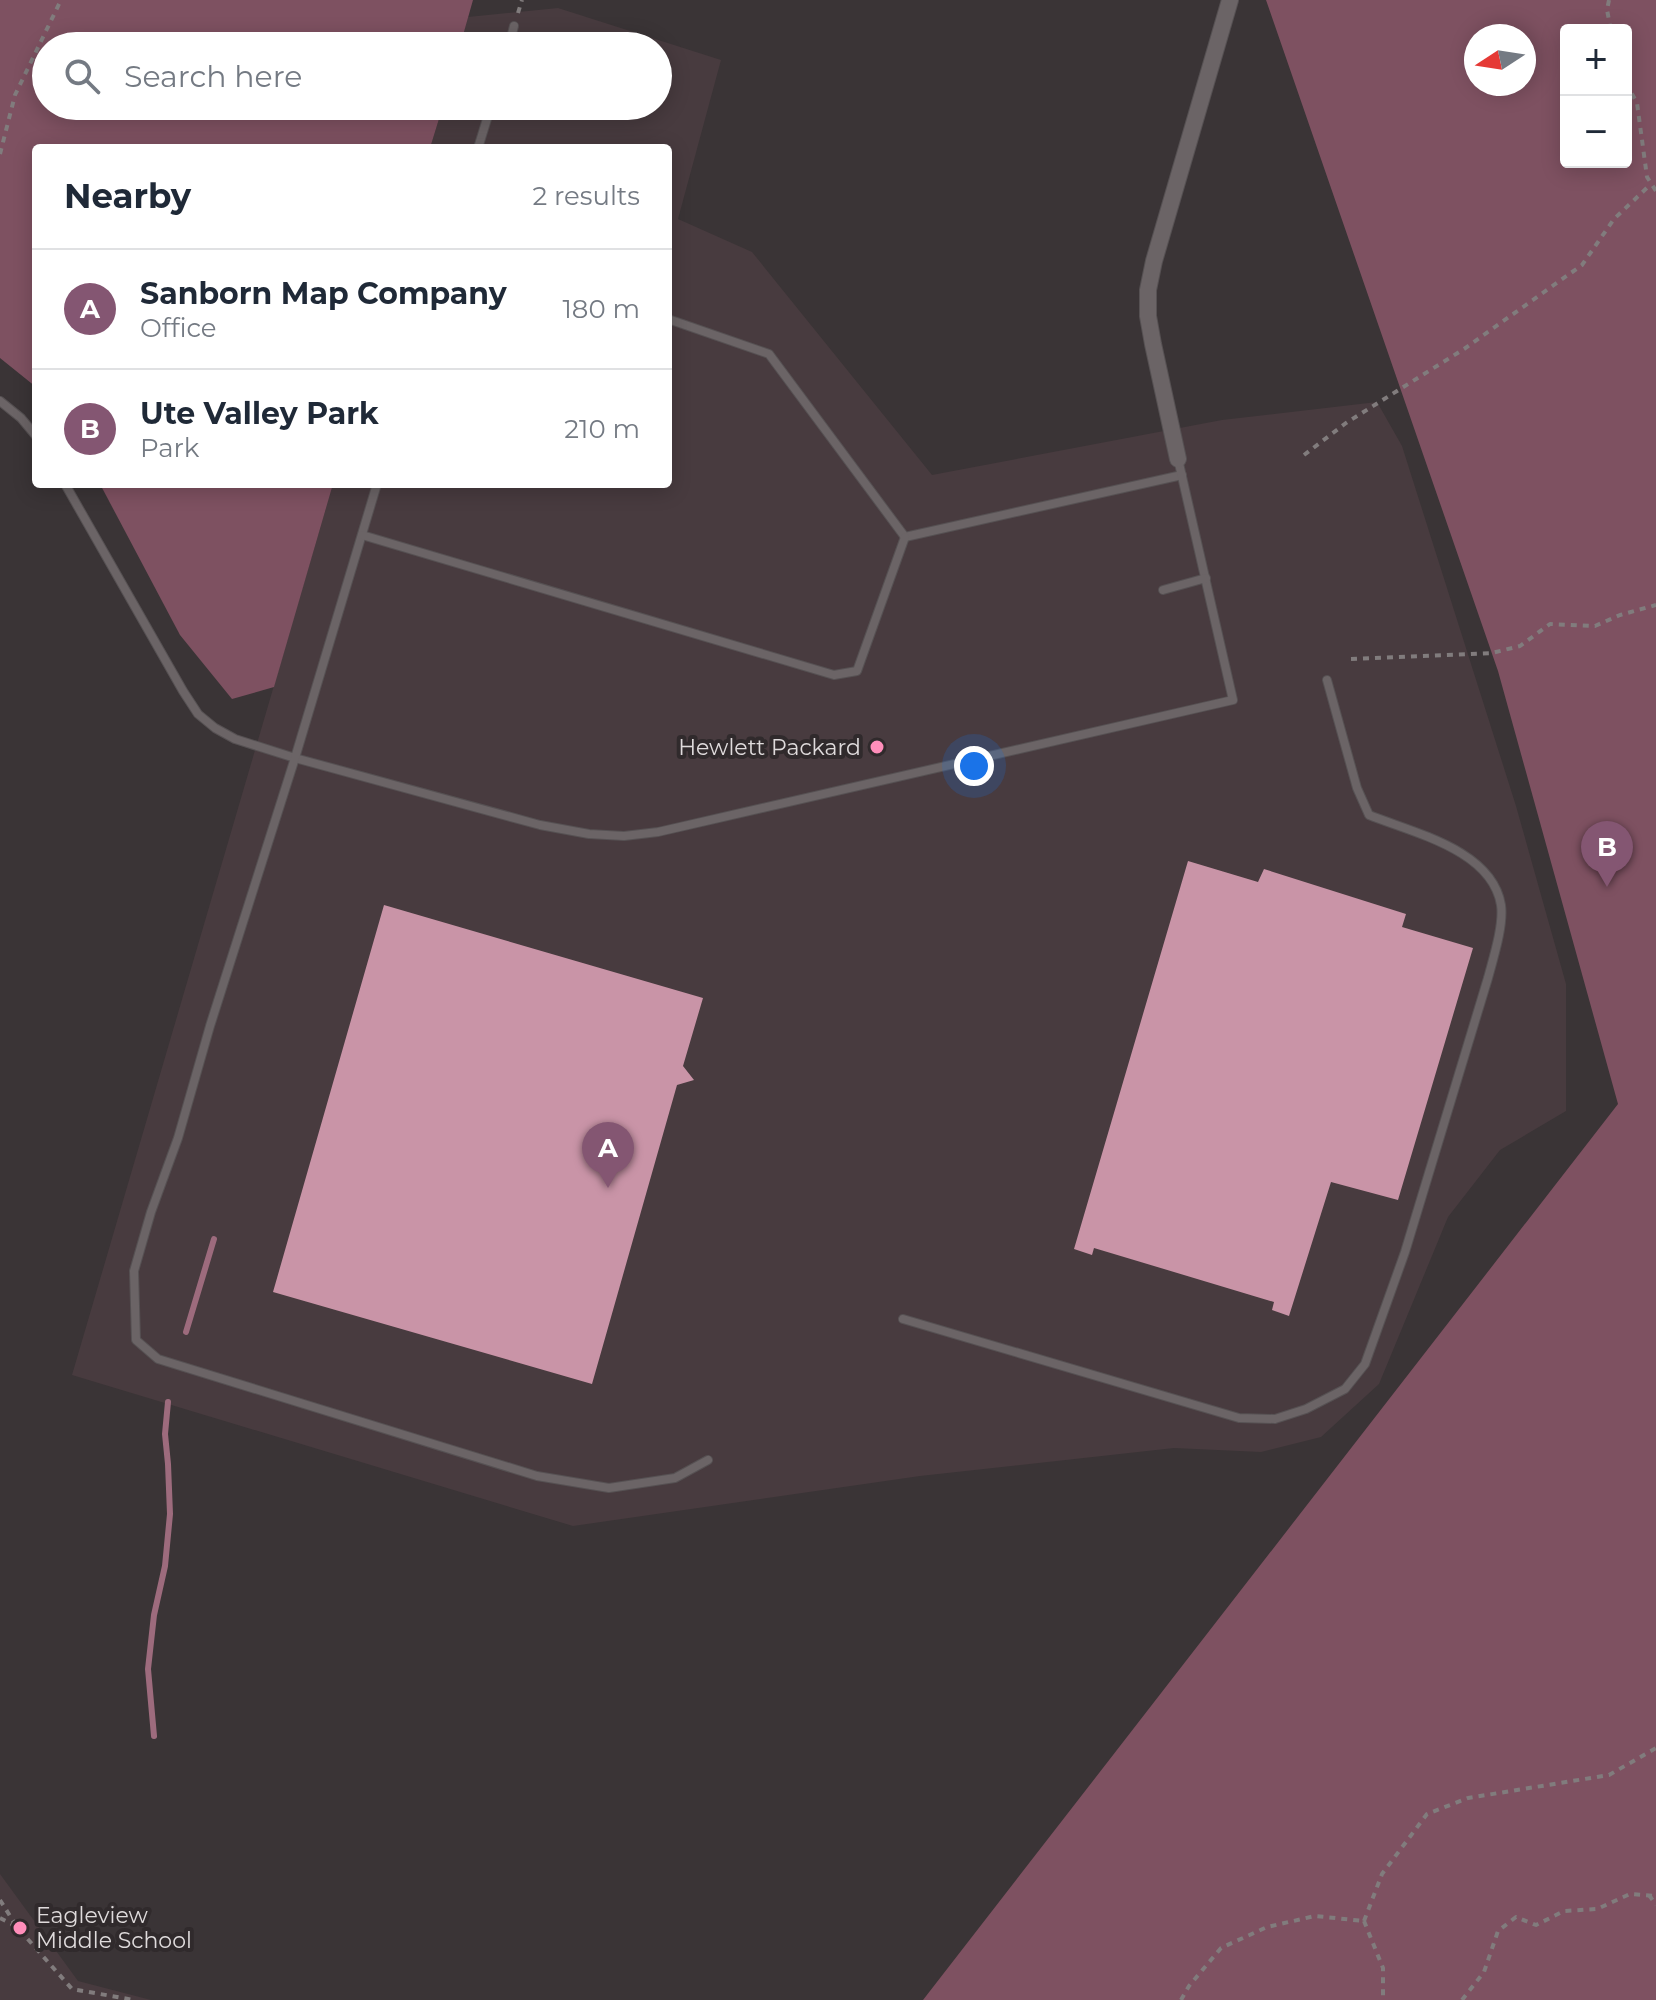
<!DOCTYPE html>
<html lang="en">
<head>
<meta charset="utf-8">
<style>
	:root { --surface:#fff; --page:#f2f2f3; --text:#1f2937; --muted:#747a83; --line:#e0e1e3; --accent:#845672 }
	body { margin:0; font-family:Montserrat,sans-serif; background:var(--page); color:var(--text) }
	.controls { position:absolute; right:24px; top:24px; display:grid; overflow:hidden; border-radius:8px; box-shadow:0 4px 20px #0003 }
	.controls button { width:72px; height:72px; display:grid; place-items:center; padding:0; border:0; border-bottom:2px solid var(--line); background:var(--surface); color:var(--text); font:40px sans-serif }
	.compass { position:absolute; left:1464px; top:24px; width:72px; height:72px; border-radius:50%; background:var(--surface); box-shadow:0 4px 20px #0003; rotate:258deg }
	.you { position:absolute; left:974px; top:766px; width:28px; height:28px; margin:-20px; border:6px solid #fff; border-radius:50%; background:#1a73e8; box-shadow:0 0 0 12px #1a73e833 }
	.badge { display:grid; place-items:center; width:52px; height:52px; border-radius:50%; background:var(--accent); color:#fff; font-size:26px; font-weight:700 }
	.pin { position:absolute; translate:-50% -66px; filter:drop-shadow(0 2px 4px #0008) }
	.pin::after { content:''; position:absolute; top:42px; width:28px; height:24px; background:inherit; clip-path:polygon(0 0,100% 0,50% 100%) }
	.list { margin:0; padding:0; list-style:none }
	h2 { display:flex; justify-content:space-between; align-items:center; height:104px; margin:0; padding:0 32px; font-size:34px }
	h2 small { font-size:26px; font-weight:400; color:var(--muted) }
	.list li { display:grid; grid-template-columns:52px 1fr auto; gap:24px; align-items:center; box-sizing:border-box; height:120px; padding:0 32px; border-top:2px solid var(--line) }
	.list b { display:block; font-size:30px; white-space:nowrap }
	.list p { margin:0; font-size:26px; white-space:nowrap; color:var(--muted) }
	.list em { font-size:26px; font-style:normal; color:var(--muted) }
	.icon { flex:none; width:44px; height:44px; fill:none; stroke:currentColor; stroke-width:2; stroke-linecap:round; stroke-linejoin:round }
	.map { position:relative; flex:none; width:1656px; height:2000px; overflow:hidden }
	.search { position:absolute; background:var(--surface); box-shadow:0 4px 20px #0003; left:32px; top:32px; width:640px; height:88px; display:flex; align-items:center; gap:20px; box-sizing:border-box; padding:0 28px; border-radius:44px; color:var(--muted); font-size:30px }
	.panel { position:absolute; background:var(--surface); box-shadow:0 4px 20px #0003; left:32px; top:144px; width:640px; height:344px; border-radius:8px }
	.map>svg:first-child { display:block }
</style>
</head>
<body>
<div class="map">
<svg width="1656" height="2000" viewBox="0 0 1656 2000">
	<rect width="100%" height="100%" fill="#3a3436"/>
	<g fill="#483b3f">
		<polygon points="558,8 721,60 678,219 752,252 932,475 1222,420 1377,402 1402,446 1516,806 1566,984 1566,1111 1500,1150 1448,1217 1379,1384 1321,1437 1261,1452 1174,1448 920,1476 573,1526 72,1375 333,484 668,484 668,148 430,148 443,106 658,106 658,46 460,46 468,17"/>
		<polygon points="0,1874 78,1981 151,2000 0,2000"/>
	</g>
	<g fill="#7e5161" fill-rule="evenodd">
		<polygon points="0,0 473,0 460,46 46,46 46,106 443,106 430,148 36,148 36,387 0,358"/>
		<path d="M1266 0H1656V2000H923L1618 1104 1498 671ZM1566 30H1626V162H1566ZM1524 36V84H1476V36Z"/>
		<polygon points="100,484 333,484 274,687 232,699 180,635"/>
	</g>
	<g fill="none" stroke-linecap="round" stroke-linejoin="round">
		<g stroke="#9d6b7d" stroke-width="6">
			<polyline points="186,1332 214,1239"/>
			<polyline points="154,1736 148,1669 154,1615 165,1566 170,1514 168,1464 165,1434 168,1402"/>
		</g>
	</g>
	<g fill="#c994a7">
		<polygon points="1188,861 1258,882 1264,869 1406,914 1402,927 1473,948 1398,1200 1331,1182 1289,1316 1272,1310 1274,1302 1094,1248 1092,1255 1074,1249"/>
		<polygon points="384,905 703,998 683,1066 694,1080 677,1085 592,1384 273,1292"/>
	</g>
	<g fill="none" stroke-linecap="round" stroke-linejoin="round">
		<g stroke="#565153" stroke-width="10">
			<g id="service">
				<polyline points="509,46 514,26"/>
				<polyline points="478,148 491,106"/>
				<polyline points="668,319 769,354 905,537 1182,475"/>
				<polyline points="0,401 21,418 36,436"/>
				<polyline points="65,484 183,691 198,714 215,728 235,739 295,758 540,825 589,834 624,836 658,832 1233,700 1178,459"/>
				<polyline points="377,484 295,758 210,1026 178,1138 151,1212 134,1271 136,1340 158,1359 537,1476 609,1488 675,1478 708,1460"/>
				<polyline points="362,535 834,675 857,671 905,537"/>
				<polyline points="1163,590 1206,578"/>
				<path d="M903 1319 1239 1418 1275 1419 1306 1409 1345 1389 1365 1364 1405 1252 1488 978C1493 959 1504 925 1501 905 1492 850 1414 833 1369 815L1357 788 1327 680"/>
			</g>
		</g>
		<g stroke="#565153" stroke-width="18">
			<polyline id="minor" points="1178,459 1153,344 1148,316 1148,290 1154,261 1230,0"/>
		</g>
		<g stroke="#817c7d" stroke-width="4" stroke-dasharray="6 6" stroke-linecap="butt">
			<polyline points="1609,0 1607,10 1611,30"/>
			<polyline points="518,13 522,0"/>
			<polyline points="1626,83 1637,103 1647,177 1656,191"/>
			<polyline points="0,154 15,95 61,0"/>
			<polyline points="1304,455 1346,423 1464,349 1582,265 1614,219 1651,184"/>
			<polyline points="1351,659 1492,653 1520,646 1550,624 1595,626 1620,615 1656,605"/>
			<polyline points="1649,1895 1656,1905"/>
			<polyline points="0,1900 17,1927 72,1989 134,2000"/>
			<polyline points="0,1918 14,1925"/>
			<polyline points="1364,1921 1382,1874 1427,1814 1468,1798 1609,1775 1656,1748"/>
			<polyline points="1364,1921 1383,1968 1383,2000"/>
			<polyline points="1181,2000 1189,1986 1221,1948 1267,1927 1315,1916 1364,1921"/>
			<polyline points="1462,2000 1484,1972 1498,1931 1516,1917 1536,1925 1564,1911 1597,1909 1630,1894 1656,1896"/>
		</g>
		<use href="#service" stroke="#6b6466" stroke-width="8"/>
		<use href="#minor" stroke="#6b6466" stroke-width="16"/>
	</g>
	<g fill="#ff8eba" stroke="#302a2c" stroke-width="3">
		<circle cx="877" cy="747" r="8"/>
		<circle cx="20" cy="1928" r="8"/>
	</g>
	<g text-anchor="middle" stroke-width="8" stroke-linejoin="round" paint-order="stroke">
		<g font-size="22" fill="#dfdbdc" stroke="#302a2c" text-anchor="end">
			<text x="861" y="755">Hewlett Packard</text>
			<text x="36" y="1923" text-anchor="start">Eagleview<tspan x="36" dy="25">Middle School</tspan></text>
		</g>
	</g>
</svg>
<div class="controls">
<button>+</button>
<button>−</button>
</div>
<svg class="compass" viewBox="-18 -18 36 36"><path d="M0-13l5 13h-10z" fill="#e53935"/><path d="M0 13l5-13h-10z" fill="#747a83"/></svg>
<div class="you"></div>
<div class="pin badge" style="left:608px;top:1188px">A</div>
<div class="pin badge" style="left:1607px;top:887px">B</div>
<div class="search"><svg class="icon" aria-label="search" viewBox="0 0 24 24"><circle cx="10" cy="10" r="6"/><path d="M15 15l6 6"/></svg>Search here</div>
<section class="panel">
<h2>Nearby<small>2 results</small></h2>
<ul class="list">
<li><span class="badge">A</span><div><b>Sanborn Map Company</b><p>Office</p></div><em>180 m</em></li>
<li><span class="badge">B</span><div><b>Ute Valley Park</b><p>Park</p></div><em>210 m</em></li>
</ul>
</section>
</div>
</body>
</html>
